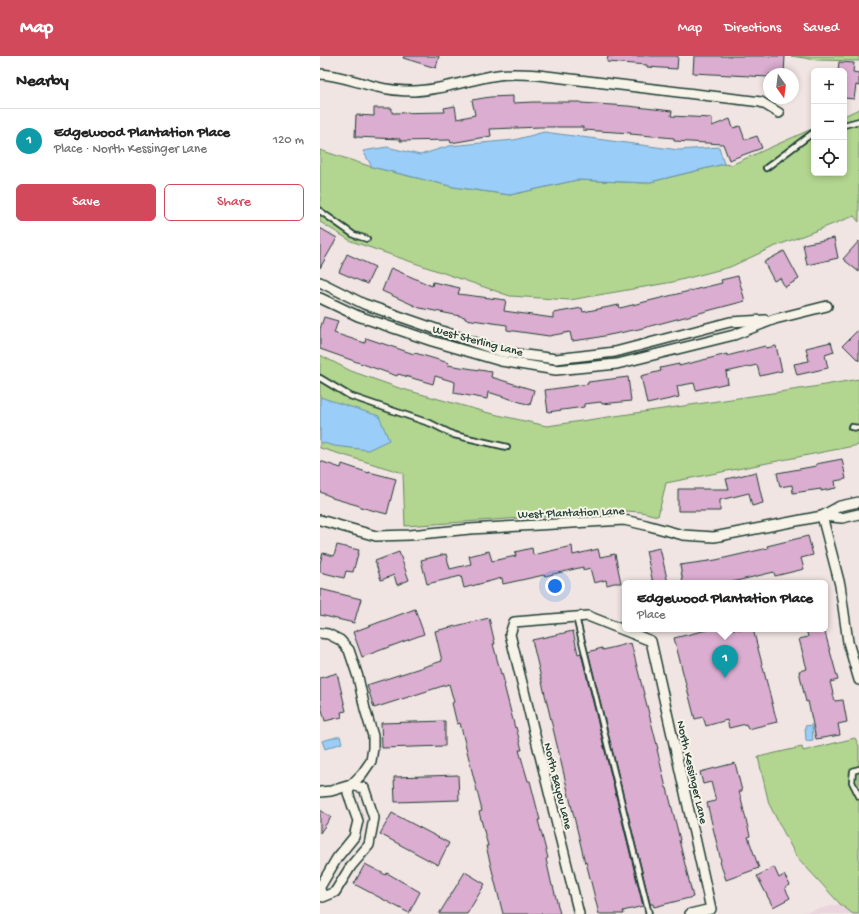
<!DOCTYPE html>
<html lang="en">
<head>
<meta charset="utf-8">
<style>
	:root { --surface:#fff; --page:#f6f6f6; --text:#222; --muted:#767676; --line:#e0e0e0; --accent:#d1495b }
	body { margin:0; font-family:"Gochi Hand",sans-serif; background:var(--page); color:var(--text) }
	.controls { position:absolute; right:12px; top:12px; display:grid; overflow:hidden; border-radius:6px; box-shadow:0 2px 6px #0003 }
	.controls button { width:36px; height:36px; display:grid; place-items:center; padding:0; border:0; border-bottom:1px solid var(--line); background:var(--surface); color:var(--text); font:20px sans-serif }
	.compass { position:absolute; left:443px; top:12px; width:36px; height:36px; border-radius:50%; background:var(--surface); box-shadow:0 2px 6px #0003; rotate:166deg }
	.you { position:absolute; left:235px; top:530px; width:14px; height:14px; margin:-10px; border:3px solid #fff; border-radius:50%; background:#1a73e8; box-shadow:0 0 0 6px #1a73e833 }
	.badge { display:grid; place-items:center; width:26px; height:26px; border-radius:50%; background:var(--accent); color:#fff; font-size:13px; font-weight:700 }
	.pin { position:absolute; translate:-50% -33px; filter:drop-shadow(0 1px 2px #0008) }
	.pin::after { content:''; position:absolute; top:21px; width:14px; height:12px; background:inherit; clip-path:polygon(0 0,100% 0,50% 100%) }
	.popup { position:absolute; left:302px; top:524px; width:206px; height:52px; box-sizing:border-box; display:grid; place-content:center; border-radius:6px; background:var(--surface); filter:drop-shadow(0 1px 3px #0005); font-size:13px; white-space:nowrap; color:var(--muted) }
	.popup b { font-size:15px; color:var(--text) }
	.popup::after { content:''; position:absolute; left:50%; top:100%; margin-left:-8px; border:8px solid transparent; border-top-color:var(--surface) }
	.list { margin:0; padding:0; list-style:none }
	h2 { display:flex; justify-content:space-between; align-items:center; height:52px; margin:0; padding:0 16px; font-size:17px }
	h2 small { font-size:13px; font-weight:400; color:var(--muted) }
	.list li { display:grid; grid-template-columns:26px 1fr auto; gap:12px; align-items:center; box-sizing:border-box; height:64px; padding:0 16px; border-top:1px solid var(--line) }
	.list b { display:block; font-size:15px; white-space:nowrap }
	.list p { margin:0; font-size:13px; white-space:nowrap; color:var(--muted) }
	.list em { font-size:13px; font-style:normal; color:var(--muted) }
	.actions { display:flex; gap:8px; padding:12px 16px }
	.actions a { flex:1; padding:9px 0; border:1px solid var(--accent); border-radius:6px; text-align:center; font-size:14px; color:var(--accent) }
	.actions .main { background:var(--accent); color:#fff }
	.icon { flex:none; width:22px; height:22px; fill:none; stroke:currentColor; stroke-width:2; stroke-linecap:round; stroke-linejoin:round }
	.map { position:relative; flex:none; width:539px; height:858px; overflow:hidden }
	header { display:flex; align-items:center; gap:24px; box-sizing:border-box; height:56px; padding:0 20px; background:var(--accent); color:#fff }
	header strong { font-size:19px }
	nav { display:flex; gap:22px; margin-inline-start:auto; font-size:14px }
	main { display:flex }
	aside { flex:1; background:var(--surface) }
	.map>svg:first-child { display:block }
</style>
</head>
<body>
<header>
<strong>Map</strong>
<nav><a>Map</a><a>Directions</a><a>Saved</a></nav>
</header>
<main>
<aside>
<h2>Nearby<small></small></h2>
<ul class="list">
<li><span class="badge" style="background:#0f9aa8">1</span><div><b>Edgewood Plantation Place</b><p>Place · North Kessinger Lane</p></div><em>120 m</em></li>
</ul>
<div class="actions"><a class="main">Save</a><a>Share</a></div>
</aside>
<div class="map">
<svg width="539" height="858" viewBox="0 0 539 858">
	<rect width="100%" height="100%" fill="#f1e5e3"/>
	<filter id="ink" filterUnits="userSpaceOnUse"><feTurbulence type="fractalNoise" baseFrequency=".025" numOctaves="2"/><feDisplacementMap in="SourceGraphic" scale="8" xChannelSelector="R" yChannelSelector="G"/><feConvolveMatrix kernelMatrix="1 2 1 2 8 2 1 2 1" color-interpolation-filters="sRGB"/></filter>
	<g filter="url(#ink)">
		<polygon fill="#ead4dd" points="520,848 533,858 476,858"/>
		<g fill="#b2d58f" stroke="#688962">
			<polygon points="471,0 539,0 539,5 497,4"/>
			<polygon points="539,53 539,166 534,160 451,192 410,211 353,226 250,244 190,240 31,185 0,166 0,94 52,111 134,131 190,139 257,124 326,127 404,108 411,109 494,72 494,117 524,117 524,60"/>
			<polygon points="0,299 31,315 79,332 169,357 227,370 493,331 539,323 539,389 346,427 338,460 321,456 305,455 85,470 83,417 0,392"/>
			<polygon points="535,682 539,690 539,858 533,858 520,848 476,800 449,748 438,701 482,691 483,695"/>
		</g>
		<g fill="#9acdf7" stroke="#6993a9">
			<polygon points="224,76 359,94 399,91 404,108 326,127 257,124 190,139 134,131 52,111 43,95 67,91 100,99 129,90 194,84"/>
			<polygon points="0,341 59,360 69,384 48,394 14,390 0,386"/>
			<polygon points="492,669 493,684 486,685 485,670"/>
			<polygon points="20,680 22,687 5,693 2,685"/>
		</g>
		<g fill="#dbadd0" stroke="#1f3d34">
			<polygon points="84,0 119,0 116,12 83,2"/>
			<polygon points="288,0 358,0 357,13 327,11 327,9 287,6"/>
			<polygon points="374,0 465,0 464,18 449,18 449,21 373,17"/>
			<polygon points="519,6 534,7 533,16 539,17 539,30 536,29 534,43 524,42 524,15 518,15"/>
			<polygon points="193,40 193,47 213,46 261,46 261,47 308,50 352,55 351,60 392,62 392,70 410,63 413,72 420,70 425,84 437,80 442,92 409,104 403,88 354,85 354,82 310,78 311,77 263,74 263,71 220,71 170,73 171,80 131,87 130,84 80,85 80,83 35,81 36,59 54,60 54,52 72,52 72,57 125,56 124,52 135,50 137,63 155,59 152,44 170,41"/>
			<polygon points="0,172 17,182 0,212"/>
			<polygon points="514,182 518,202 487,209 483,188"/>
			<polygon points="539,185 539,216 523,203"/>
			<polygon points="464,195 479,223 465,231 460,222 454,225 444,206"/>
			<polygon points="27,198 55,211 47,228 19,216"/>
			<polygon points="71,212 112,230 113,226 140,232 138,238 186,244 184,255 233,262 233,257 262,252 263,256 299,249 300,252 402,227 401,224 418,220 425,245 319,273 274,282 252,285 250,276 229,280 187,274 187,269 145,263 145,261 100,252 62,235"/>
			<polygon points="4,261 18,265 14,277 45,287 46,282 94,298 95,297 129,307 128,309 172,316 171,321 214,334 210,349 168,336 167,343 134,337 135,326 115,320 113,328 78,318 77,320 0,293 0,273"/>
			<polygon points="539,273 539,305 523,289"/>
			<polygon points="511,286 514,296 505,299 508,312 477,319 474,308 489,305 486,292"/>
			<polygon points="445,290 446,292 456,290 462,315 440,320 437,309 406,316 408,327 376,334 374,327 357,330 359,341 327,348 321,320 341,315 340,312 359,308 359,310 407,298 407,300"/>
			<polygon points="308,321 311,345 282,348 281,346 264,348 264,351 228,356 225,334 268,328 268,326"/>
			<polygon points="522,403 526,423 515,425 516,432 501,435 501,433 473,437 472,429 460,431 457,417 496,410 496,408"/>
			<polygon points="0,405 21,412 22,408 49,417 49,416 76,423 67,458 40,451 40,450 12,442 12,441 0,436"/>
			<polygon points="436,416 443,447 432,450 429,437 400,444 400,455 358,455 358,433 409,433 406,423"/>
			<polygon points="488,480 493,499 481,502 484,513 455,520 454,516 408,527 363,527 360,509 396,504 448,492 447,490"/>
			<polygon points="17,489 39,494 33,516 26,515 24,522 0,516 0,507 3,497 14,500"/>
			<polygon points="252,490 253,499 278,493 280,501 295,498 301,527 294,527 287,529 286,524 274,527 270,512 263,514 263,511 225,520 224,519 183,528 182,522 144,532 141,520 107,528 101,504 126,498 130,513 151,508 149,500 169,495 172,505 196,500 195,496 212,492 213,499"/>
			<polygon points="340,492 348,527 333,527 326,495"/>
			<polygon points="79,496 89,524 77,529 74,519 61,524 55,505"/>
			<polygon points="0,533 41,543 34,567 0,559"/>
			<polygon points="95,553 104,578 42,601 33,576"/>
			<polygon points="169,562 175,588 173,588 181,618 182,617 185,629 184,629 195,672 196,671 202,694 199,694 208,725 210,725 220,764 218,764 228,802 226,803 232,830 233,830 240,858 183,858 166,790 168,790 159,756 162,755 140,667 137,668 132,647 134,646 129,628 54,652 47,629 122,605 115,575"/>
			<polygon points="391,573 433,573 457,666 428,673 426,668 409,672 407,664 386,670 383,661 375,663 354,582"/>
			<polygon points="486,573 504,573 518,624 510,626 515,645 523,644 527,666 518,668 520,679 496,683 488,645 486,646 479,615 487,613 479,583 488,581"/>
			<polygon points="253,575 258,598 261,597 323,850 303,855 304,858 279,858 266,806 265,807 212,584"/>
			<polygon points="311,587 338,693 337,693 346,732 347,732 360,784 359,784 373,841 334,851 333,848 330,848 268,596 282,592 283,594"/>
			<polygon points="17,617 26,655 21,656 22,661 5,665 0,646 0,622"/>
			<polygon points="125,665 125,690 62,692 61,667"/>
			<polygon points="415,707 422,735 419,735 430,780 428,781 439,812 406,824 400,806 401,805 387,747 396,745 391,726 383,728 380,716"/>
			<polygon points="138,719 139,744 75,746 74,721"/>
			<polygon points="0,754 11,761 0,777"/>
			<polygon points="72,757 129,787 118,809 60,778"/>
			<polygon points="45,808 66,819 67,817 100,836 89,857 34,828"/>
			<polygon points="454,811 459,822 464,819 470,829 465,832 470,842 453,851 437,820"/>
			<polygon points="145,816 165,828 147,858 119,858"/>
		</g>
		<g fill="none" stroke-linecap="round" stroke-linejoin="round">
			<g stroke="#1f3d34" stroke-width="8">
				<g id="lane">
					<polyline points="524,69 539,65"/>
					<polyline points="446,112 494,76"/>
					<polyline points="0,155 34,179 47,183"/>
					<polyline points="0,322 30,340 112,368 134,379 187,391"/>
					<polyline points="531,371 539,372"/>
					<polyline points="256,561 329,858"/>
					<polyline points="539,713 533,715 532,726 539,740"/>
				</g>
			</g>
			<g stroke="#1f3d34" stroke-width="12">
				<g id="street">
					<path d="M0 18C20 19 38 27 57 31 69 34 81 35 94 35 123 34 150 23 178 19 191 17 205 18 218 19L441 46 459 57"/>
					<polyline points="0,226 44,248 182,296 236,303 295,296 410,266 445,264"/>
					<polyline points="0,242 38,260 112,285 181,305 236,314 297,308 414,279 455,263 507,250"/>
					<polyline points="502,460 520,529 528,586 539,624"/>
					<polyline points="502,460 522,462 539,458"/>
					<polyline points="0,464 56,480 90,479 150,473 304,464 326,469 363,479 394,481 502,460 520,450 539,446"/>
					<polyline points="0,577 8,578 20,584 29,594 38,621 45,653 53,680 53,692 51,705 42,718 31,729 11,735 0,736"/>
					<polyline points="0,831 17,802 34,781 38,765 28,737 31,729 44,732 54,762 49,789 31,810 15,836 3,841 0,833"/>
					<polyline points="259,858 190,578 194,566 268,560 331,585 391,853 370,858"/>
				</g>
			</g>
			<use href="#lane" stroke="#f7f3e8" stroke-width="4.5"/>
			<use href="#street" stroke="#f7f3e8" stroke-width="9"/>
		</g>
	</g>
	<g text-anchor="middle" stroke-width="4" stroke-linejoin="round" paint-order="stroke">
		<g font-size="12" fill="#1f3d34" stroke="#f7f3e8">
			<text transform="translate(158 284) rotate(15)" y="4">West Sterling Lane</text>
			<text transform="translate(251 456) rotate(-2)" y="4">West Plantation Lane</text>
			<text transform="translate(373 716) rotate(77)" y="4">North Kessinger Lane</text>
			<text transform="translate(239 730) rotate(76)" y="4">North Bayou Lane</text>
		</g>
	</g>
</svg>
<div class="controls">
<button>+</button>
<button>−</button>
<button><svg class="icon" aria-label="locate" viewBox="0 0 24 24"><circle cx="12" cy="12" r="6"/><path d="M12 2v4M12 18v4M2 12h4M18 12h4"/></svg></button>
</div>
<svg class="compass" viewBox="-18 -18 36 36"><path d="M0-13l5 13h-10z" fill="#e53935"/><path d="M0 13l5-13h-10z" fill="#767676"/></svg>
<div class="you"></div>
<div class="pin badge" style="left:405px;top:622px;background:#0f9aa8">1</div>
<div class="popup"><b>Edgewood Plantation Place</b>Place</div>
</div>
</main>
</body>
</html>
